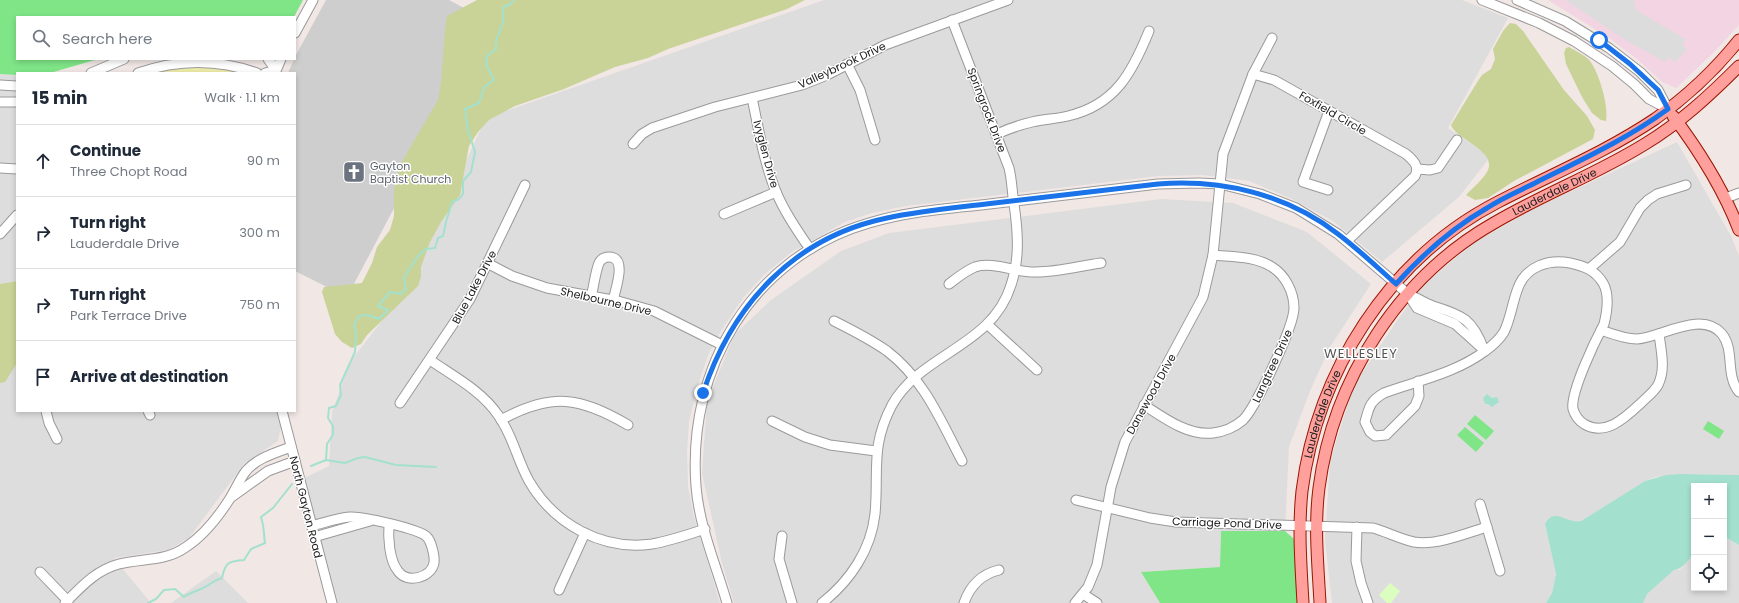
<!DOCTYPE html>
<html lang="en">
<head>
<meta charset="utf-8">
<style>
	:root { --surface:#fff; --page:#f6f6f7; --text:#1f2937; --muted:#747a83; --line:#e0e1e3 }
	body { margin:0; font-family:Poppins,sans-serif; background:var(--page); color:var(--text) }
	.controls { position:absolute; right:12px; bottom:12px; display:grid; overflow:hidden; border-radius:0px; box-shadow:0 2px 6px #0003 }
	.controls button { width:36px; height:36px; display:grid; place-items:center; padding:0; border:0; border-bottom:1px solid var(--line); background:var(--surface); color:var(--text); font:20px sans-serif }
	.stop { position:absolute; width:12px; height:12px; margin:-9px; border:3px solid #1a73e8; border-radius:50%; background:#fff }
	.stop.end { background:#1a73e8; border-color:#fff; box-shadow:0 1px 4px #0008 }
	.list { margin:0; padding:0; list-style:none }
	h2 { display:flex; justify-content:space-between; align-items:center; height:52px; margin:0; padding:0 16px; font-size:17px }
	h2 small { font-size:13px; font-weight:400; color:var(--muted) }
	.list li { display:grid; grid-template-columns:26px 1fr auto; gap:12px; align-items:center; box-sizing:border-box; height:72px; padding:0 16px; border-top:1px solid var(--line) }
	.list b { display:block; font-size:15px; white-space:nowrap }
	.list p { margin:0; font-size:13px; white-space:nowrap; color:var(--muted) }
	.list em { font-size:13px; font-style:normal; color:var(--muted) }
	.icon { flex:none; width:22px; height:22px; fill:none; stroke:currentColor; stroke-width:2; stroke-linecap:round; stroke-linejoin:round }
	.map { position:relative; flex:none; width:1739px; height:603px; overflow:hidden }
	.search { position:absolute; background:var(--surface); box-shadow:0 2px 6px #0003; left:16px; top:16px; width:280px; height:44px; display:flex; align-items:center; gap:10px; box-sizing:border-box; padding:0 14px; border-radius:0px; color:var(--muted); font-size:15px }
	.panel { position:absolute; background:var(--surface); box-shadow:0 2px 6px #0003; left:16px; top:72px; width:280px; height:340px; border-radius:0px }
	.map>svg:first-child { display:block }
</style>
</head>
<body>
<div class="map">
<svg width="1739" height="603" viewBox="0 0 1739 603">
	<rect width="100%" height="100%" fill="#f1e7e5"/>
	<g fill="#dedddd">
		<polygon points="824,0 1462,0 1508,18 1448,128 1490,157 1459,197 1382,262 1333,221 1292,199 1249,181 1203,175 1159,176 906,206 872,213 845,222 792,252 765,274 743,298 721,331 709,353 697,387 689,422 687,451 688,487 694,517 720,603 337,603 302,479 329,466 332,412 350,362 405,291 486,118"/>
		<polygon points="0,74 17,75 17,411 277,411 281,427 278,441 244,464 189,538 168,550 114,558 150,602 149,603 0,603"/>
		<polygon points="1677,142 1731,236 1739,256 1739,475 1680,474 1655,477 1645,481 1581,521 1572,521 1564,518 1545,524 1556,574 1552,593 1546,603 1332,603 1325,540 1330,461 1354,385 1394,325 1421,287 1473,243 1535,208"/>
		<polygon points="1161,199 1233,203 1307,232 1371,284 1330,347 1310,391 1289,447 1285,531 1221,531 1220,567 1141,572 1160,603 734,603 722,563 702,473 707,402 734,335 771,300 841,251 889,233"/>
		<polygon points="1724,536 1739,545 1739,603 1643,603 1647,594 1674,570 1679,570 1683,567 1694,550 1694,588 1724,588"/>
		<polygon points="216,571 248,603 171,603"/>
	</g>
	<polygon fill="#f2d4e3" points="1548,0 1739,0 1739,25 1710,56 1676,88 1662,82 1637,59 1608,37"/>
	<polygon fill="#cecece" points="326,0 449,0 492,23 347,297 295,271 295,73 288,73 296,55"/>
	<polygon fill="#eeeca8" points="212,65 248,73 145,73 178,66"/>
	<g fill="#c9d398">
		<path d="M477 0H805L787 9 668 49 648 58 615 67 564 89 515 106 489 120 478 132 469 146 460 195 441 222 430 242 421 267V277L418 286 367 335 361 344 352 348 342 342 335 334 322 292 324 287 362 283 372 263 377 247 390 230 394 216V189L401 163 438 100C444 73 442 44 447 16Z"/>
		<path d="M1510 23 1516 24 1523 31 1564 90 1587 116 1595 130 1593 139 1514 181 1488 198 1475 200 1466 195C1473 188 1482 180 1487 172 1499 151 1456 140 1451 125L1476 84 1482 75 1491 69 1495 59 1493 49 1503 31Z"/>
		<path d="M1569 47C1575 51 1585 55 1590 61 1599 73 1609 106 1606 121L1601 120 1592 113 1582 97 1566 64 1564 53 1566 48Z"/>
		<polygon points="17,281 17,363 5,382 0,383 0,284"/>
	</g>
	<polygon fill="#dcfdc0" points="1390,583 1400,591 1391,603 1387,603 1379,595"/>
	<g fill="#7fe587">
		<polygon points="0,0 303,0 294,17 17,17 17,59 98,59 50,73 17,73 17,75 0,74"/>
		<polygon points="1475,415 1494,431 1486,440 1467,424"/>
		<polygon points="1708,421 1724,431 1719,439 1703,429"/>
		<polygon points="1465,427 1484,443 1476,452 1457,435"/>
		<polygon points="1221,531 1285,531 1294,539 1297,603 1160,603 1141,572 1220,567"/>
	</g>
	<polygon fill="#dcdcdc" points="1565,0 1634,0 1636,10 1685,39 1683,45 1687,49 1675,62 1668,57 1665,62 1627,41"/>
	<g fill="#a3e1ce">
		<polygon points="1487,394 1492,398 1497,397 1499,402 1492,407 1488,404 1485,404 1483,398"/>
		<path d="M1680 474 1739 475V545L1724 536V486H1694C1694 505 1697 530 1694 549 1693 557 1682 570 1674 570L1647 594 1643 603H1546L1552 593 1556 574 1545 524C1554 506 1567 524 1581 521L1645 481 1666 475Z"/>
	</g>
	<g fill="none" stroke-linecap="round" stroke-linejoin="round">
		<g stroke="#a3e1ce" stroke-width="2">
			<polyline points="326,460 327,444 333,435 333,426 328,418 329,408 336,406 341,395 340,385 355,352 356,334 354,325 359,316 367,315 379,319 388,310 378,306 390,292 401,294 406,289 404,277 418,256 426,249 435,248 438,238 443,236 446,222 452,202 459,199 463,194 463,181 471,172 475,152 468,130 465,109 479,103 484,87 494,80 486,65 487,56 496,49 496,41 503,22 503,7 511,4 513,0"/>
			<polyline points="311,466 326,460 345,463 358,458 365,457 396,465 436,467"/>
			<path d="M148 603 156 599 164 590 175 589 184 597C191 592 198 591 205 587 211 584 214 580 222 578 225 563 228 561 244 560L251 549 265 543C263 531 265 529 261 517L273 508 292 484"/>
		</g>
		<g stroke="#9a9a9a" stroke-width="11">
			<g id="minor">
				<polyline points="1482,0 1539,23 1574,41 1612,66 1634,84 1649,99 1668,109"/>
				<polyline points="1517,0 1565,21 1609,48 1640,72 1658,90 1668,109"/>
				<polyline points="295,33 313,0"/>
				<polyline points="847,64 860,90 875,140"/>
				<polyline points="91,73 124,59"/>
				<path d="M138 73C178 59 218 59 257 73"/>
				<polyline points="265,73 276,70 268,59"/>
				<polyline points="275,73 281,59"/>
				<path d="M1253 74 1274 80 1406 154C1413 160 1420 166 1415 176L1347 241"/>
				<polyline points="0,85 17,86"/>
				<path d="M752 98C759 130 764 164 777 194 785 213 798 232 810 249"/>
				<polyline points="0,102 17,102"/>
				<path d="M997 134C1008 129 1019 125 1032 122 1044 119 1056 119 1068 116 1115 105 1132 73 1149 31"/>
				<polyline points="633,144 642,134 652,128 715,107 802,85 827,75 885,45 1008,0"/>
				<polyline points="0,168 17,169"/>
				<polyline points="1417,169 1430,170 1438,168 1457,140"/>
				<polyline points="1328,190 1303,182 1329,111"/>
				<polyline points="1726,198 1739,193"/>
				<polyline points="724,214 776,192"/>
				<polyline points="0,234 17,215"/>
				<polyline points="487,263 512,276 547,288 618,301 654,311 722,345"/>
				<polyline points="1589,269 1620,242 1640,208 1648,200 1657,194 1686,185"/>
				<path d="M949 284C957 278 965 271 975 267 993 261 1017 273 1036 272 1058 272 1079 266 1101 263"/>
				<path d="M1408 294C1417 298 1425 303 1433 306 1463 315 1473 320 1484 350"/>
				<path d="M591 297C594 286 595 273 599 263 601 259 605 257 609 257 628 257 615 290 613 301"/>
				<path d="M834 321C852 330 870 339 887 351 924 379 941 421 962 461"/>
				<polyline points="988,325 1037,370"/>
				<path d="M1601 330C1612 334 1625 339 1637 339 1662 337 1702 310 1722 334 1735 350 1725 375 1739 392"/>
				<path d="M430 360C453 376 482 391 498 415 513 435 517 460 529 481 554 524 602 551 652 544 670 541 687 535 705 529"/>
				<path d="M1418 381 1419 396 1415 406 1386 435 1375 436 1370 432 1365 422C1369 407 1370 401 1384 393 1417 381 1456 373 1485 351 1492 346 1499 340 1504 332 1511 318 1512 303 1518 288 1526 266 1549 259 1570 263 1584 266 1595 270 1603 283 1610 295 1607 312 1604 324 1595 341 1570 393 1573 409 1575 416 1578 420 1584 424 1606 437 1626 417 1641 403 1647 397 1654 392 1658 385 1666 369 1661 351 1659 334"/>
				<polyline points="400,403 470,299 525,185"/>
				<path d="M1144 405C1164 418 1188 436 1213 433 1223 432 1235 427 1243 420 1256 407 1294 326 1294 308 1294 292 1285 275 1272 267 1255 256 1232 257 1213 255"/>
				<polyline points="46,411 49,423 57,439"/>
				<polyline points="148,411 150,415"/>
				<polyline points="282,411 332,603"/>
				<path d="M501 420C552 392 580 397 628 425"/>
				<polyline points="772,421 805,437 830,445 876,451"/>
				<polyline points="233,496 268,471 295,461"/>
				<path d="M1076 500 1150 518 1176 522 1373 528C1387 532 1400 539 1414 542 1436 546 1467 533 1487 527"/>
				<polyline points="1480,504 1500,571"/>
				<path d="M311 526C324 523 337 518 350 517 361 516 420 529 427 537 431 541 435 556 434 563 431 578 407 584 398 571 389 560 388 537 389 524"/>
				<polyline points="1357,527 1356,561 1361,583 1368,603"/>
				<polyline points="782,536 779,559 792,603"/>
				<polyline points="314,537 370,521"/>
				<polyline points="40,572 68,601"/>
				<polyline points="559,590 585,533"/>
				<polyline points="1083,594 1097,603"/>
				<path d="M65 603C81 587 96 570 119 564 142 558 165 562 186 547 203 536 218 517 229 500 235 491 239 480 246 471 257 458 275 453 291 447"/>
				<path d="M727 603C716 565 699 526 696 486 687 368 752 257 869 223 905 212 943 209 981 205 1040 198 1099 191 1158 184L1199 183 1220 184 1260 194 1296 208 1338 234 1408 294 1417 308 1455 324 1485 351"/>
				<path d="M822 603C850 581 871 550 875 514 879 471 870 447 892 405 921 353 992 347 1011 285 1020 258 1018 232 1014 204 1012 192 1012 180 1009 168L952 20"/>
				<path d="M964 603C970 586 982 574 999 570"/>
				<polyline points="1075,603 1088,587 1097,565 1111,487 1125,442 1203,297 1213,255 1223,154 1253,74 1272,38"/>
			</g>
		</g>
		<g stroke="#9b1500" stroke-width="13">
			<g id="major">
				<path d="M1673 116C1700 152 1723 188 1739 230"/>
				<path id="s1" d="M1303 603C1301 566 1298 528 1302 491 1317 372 1389 258 1498 202 1550 175 1606 152 1655 119 1686 97 1715 70 1739 40"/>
				<path id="s2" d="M1320 603C1318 565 1314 526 1319 488 1333 380 1399 277 1494 223 1543 194 1597 174 1645 144 1680 123 1710 95 1739 66"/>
			</g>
		</g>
		<use href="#minor" stroke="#fff" stroke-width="9"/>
		<use href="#major" stroke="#ffa09c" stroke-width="11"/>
	</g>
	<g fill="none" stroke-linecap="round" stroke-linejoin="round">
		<path stroke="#1a73e8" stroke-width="5" d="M703 393C732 305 794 237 887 218 920 211 953 208 986 204 1043 197 1101 191 1158 184 1222 179 1286 194 1338 234 1358 249 1377 267 1396 284 1423 254 1452 228 1487 208 1502 198 1519 191 1535 183 1581 160 1627 139 1668 109L1658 90 1630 64 1599 40"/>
	</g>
	<defs>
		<g id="church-square" transform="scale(1.15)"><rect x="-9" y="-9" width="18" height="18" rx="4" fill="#6b7280" stroke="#fff"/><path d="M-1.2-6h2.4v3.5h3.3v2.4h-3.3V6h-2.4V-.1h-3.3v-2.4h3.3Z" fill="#fff"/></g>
	</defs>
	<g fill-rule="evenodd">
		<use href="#church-square" x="354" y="172"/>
	</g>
	<g text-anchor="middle" stroke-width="3" stroke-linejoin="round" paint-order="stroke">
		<g font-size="11" fill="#202020" stroke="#fff">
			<text transform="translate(842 65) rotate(-25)" y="4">Valleybrook Drive</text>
			<text transform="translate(987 110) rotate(69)" y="4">Springrock Drive</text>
			<text transform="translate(1333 113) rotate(30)" y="4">Foxfield Circle</text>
			<text transform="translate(766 154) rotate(75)" y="4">Ivyglen Drive</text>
			<text dy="4" stroke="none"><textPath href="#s2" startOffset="512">Lauderdale Drive</textPath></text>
			<text transform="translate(474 287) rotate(-62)" y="4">Blue Lake Drive</text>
			<text transform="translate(606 301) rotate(13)" y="4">Shelbourne Drive</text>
			<text transform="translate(1272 366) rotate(-65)" y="4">Langtree Drive</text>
			<text transform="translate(1151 394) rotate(-61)" y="4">Danewood Drive</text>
			<text dy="4" stroke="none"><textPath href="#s1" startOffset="192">Lauderdale Drive</textPath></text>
			<text transform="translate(306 507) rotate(76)" y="4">North Gayton Road</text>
			<text transform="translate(1227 523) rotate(2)" y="4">Carriage Pond Drive</text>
		</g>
		<g font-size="11" fill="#5b616d" stroke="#fff" text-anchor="start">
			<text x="370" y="170">Gayton<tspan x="370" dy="13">Baptist Church</tspan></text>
		</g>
		<g font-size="13" letter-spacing="1" fill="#535353" stroke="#fff">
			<text x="1361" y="358">WELLESLEY</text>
		</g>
	</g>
</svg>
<div class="controls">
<button>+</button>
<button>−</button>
<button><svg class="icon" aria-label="locate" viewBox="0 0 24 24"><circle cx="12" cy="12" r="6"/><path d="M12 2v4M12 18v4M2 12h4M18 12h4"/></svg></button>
</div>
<div class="stop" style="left:1599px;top:40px"></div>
<div class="stop end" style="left:703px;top:393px"></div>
<div class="search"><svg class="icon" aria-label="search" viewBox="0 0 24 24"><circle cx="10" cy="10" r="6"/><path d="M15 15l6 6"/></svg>Search here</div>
<section class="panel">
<h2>15 min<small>Walk · 1.1 km</small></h2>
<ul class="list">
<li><svg class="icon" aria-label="ahead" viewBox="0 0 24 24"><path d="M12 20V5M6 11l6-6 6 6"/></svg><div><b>Continue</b><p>Three Chopt Road</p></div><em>90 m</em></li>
<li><svg class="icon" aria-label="right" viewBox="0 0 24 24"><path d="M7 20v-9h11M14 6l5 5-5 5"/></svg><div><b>Turn right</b><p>Lauderdale Drive</p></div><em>300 m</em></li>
<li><svg class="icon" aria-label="right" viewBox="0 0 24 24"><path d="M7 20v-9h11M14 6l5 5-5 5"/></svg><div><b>Turn right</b><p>Park Terrace Drive</p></div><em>750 m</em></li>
<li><svg class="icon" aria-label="arrive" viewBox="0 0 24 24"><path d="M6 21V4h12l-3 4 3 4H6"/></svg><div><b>Arrive at destination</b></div></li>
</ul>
</section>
</div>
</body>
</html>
